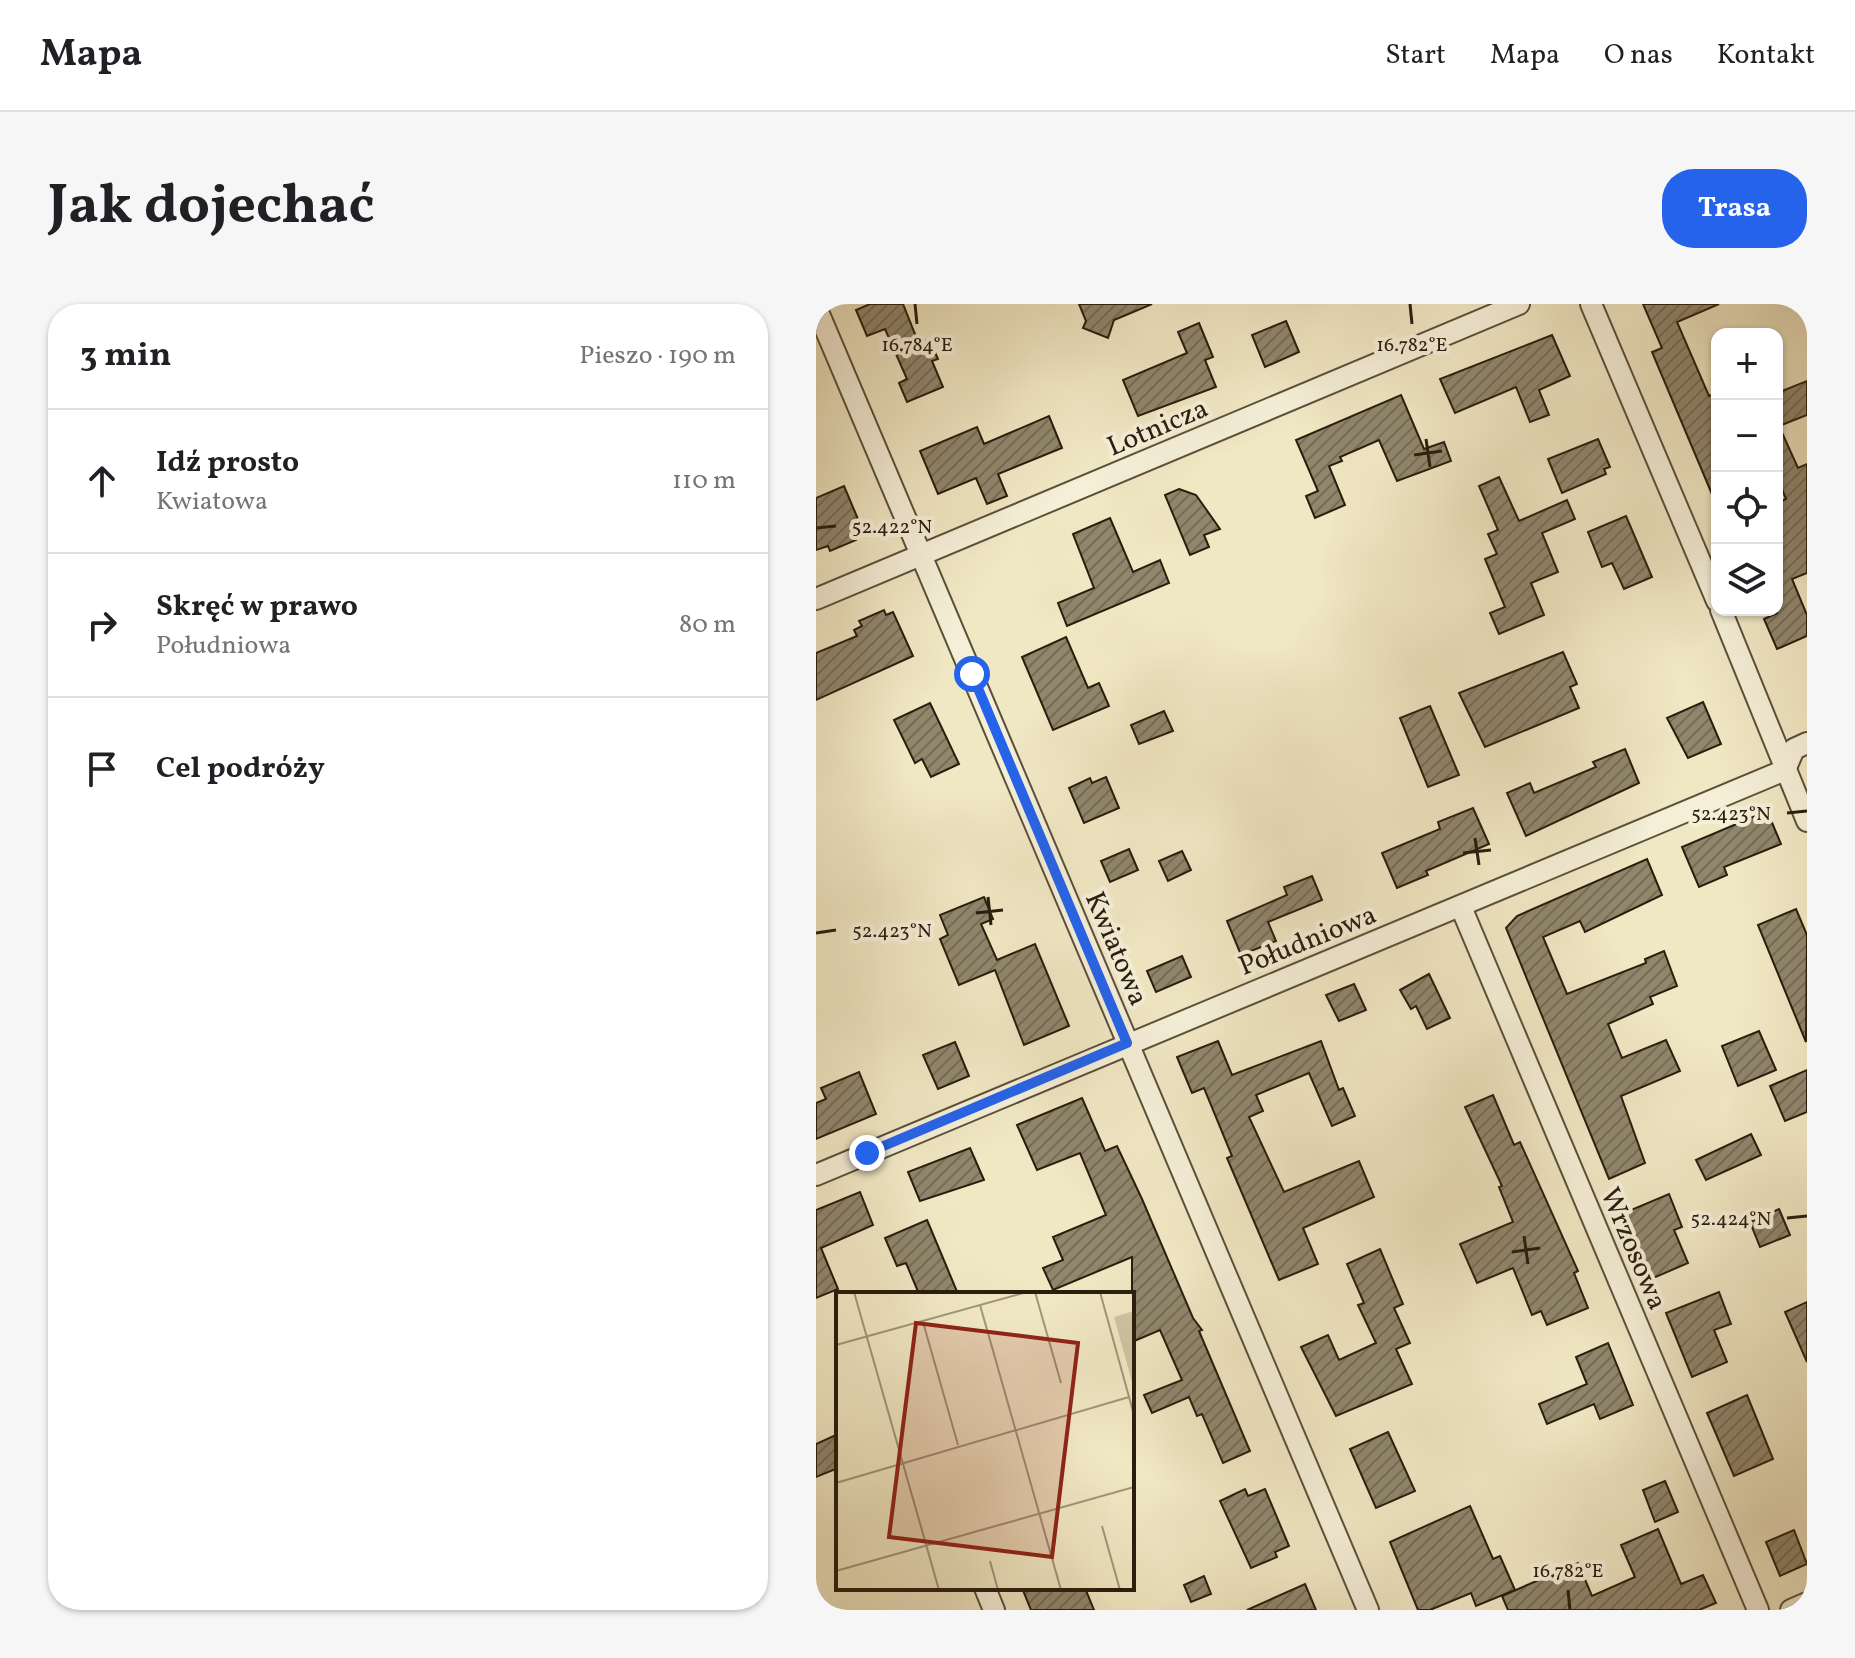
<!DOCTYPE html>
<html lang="pl">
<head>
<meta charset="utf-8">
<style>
	:root { --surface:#fff; --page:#f6f6f6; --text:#202124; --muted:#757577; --line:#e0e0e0; --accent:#2563eb }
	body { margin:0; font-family:Vollkorn,serif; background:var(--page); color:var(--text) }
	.controls { position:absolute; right:24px; top:24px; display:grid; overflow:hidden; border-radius:16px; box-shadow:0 2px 6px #0004 }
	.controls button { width:72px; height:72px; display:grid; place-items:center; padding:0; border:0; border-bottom:2px solid var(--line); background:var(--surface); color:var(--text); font:40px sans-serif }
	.stop { position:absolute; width:24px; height:24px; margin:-18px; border:6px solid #2563eb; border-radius:50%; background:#fff }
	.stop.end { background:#2563eb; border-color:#fff; box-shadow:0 2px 8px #0008 }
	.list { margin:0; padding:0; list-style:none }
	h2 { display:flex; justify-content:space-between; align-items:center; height:104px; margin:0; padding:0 32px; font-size:34px }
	h2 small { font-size:26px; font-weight:400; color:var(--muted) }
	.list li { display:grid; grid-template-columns:52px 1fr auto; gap:24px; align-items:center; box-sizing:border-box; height:144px; padding:0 32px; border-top:2px solid var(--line) }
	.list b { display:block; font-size:30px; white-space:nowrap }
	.list p { margin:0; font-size:26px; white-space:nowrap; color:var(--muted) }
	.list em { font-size:26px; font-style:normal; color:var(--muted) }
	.icon { flex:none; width:44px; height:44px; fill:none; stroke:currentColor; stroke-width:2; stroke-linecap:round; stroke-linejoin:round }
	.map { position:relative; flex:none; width:991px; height:1306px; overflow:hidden; border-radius:32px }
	header { display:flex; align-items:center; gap:48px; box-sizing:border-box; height:112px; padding:0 40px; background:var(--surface); border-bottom:2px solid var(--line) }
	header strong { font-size:38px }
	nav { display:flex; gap:44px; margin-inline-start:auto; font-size:28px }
	.intro { display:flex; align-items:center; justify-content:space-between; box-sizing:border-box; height:192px; padding:0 48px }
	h1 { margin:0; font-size:56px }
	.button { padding:20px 36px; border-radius:32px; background:var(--accent); color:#fff; font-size:28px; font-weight:700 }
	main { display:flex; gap:48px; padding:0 48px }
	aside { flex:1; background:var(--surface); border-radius:32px; box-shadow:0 2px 6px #0004 }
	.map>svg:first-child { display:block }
</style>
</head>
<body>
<header>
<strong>Mapa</strong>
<nav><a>Start</a><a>Mapa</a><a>O nas</a><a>Kontakt</a></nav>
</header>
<div class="intro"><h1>Jak dojechać</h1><a class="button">Trasa</a></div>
<main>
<aside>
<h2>3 min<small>Pieszo · 190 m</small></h2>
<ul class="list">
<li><svg class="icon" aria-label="ahead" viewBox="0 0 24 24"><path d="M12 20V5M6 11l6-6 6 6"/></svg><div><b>Idź prosto</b><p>Kwiatowa</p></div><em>110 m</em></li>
<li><svg class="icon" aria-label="right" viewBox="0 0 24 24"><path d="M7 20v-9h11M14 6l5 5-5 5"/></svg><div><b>Skręć w prawo</b><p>Południowa</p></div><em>80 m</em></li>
<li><svg class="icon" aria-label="arrive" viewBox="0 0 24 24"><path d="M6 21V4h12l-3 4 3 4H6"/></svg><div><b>Cel podróży</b></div></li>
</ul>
</aside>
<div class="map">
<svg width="991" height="1306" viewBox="0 0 991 1306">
	<defs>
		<pattern id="building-hatch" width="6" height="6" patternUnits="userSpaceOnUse" patternTransform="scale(2)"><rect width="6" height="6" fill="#90866c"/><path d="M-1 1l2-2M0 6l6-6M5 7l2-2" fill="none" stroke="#766d57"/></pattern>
	</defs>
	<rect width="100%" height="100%" fill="#f0e7c3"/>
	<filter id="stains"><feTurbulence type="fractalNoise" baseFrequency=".0025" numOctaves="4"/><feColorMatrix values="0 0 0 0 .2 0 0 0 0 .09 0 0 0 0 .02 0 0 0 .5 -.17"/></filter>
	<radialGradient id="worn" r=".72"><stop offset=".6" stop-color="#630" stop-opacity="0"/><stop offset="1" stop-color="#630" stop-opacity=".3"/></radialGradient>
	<g fill="url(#building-hatch)" stroke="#291d0e" stroke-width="2">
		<polygon points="54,0 87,0 103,40 113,35 122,55 116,57 127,83 91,98 83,79 91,75 69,25 51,32 40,6"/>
		<polygon points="263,0 336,0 298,16 292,34 267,24 270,17"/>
		<polygon points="827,0 903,0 861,18 893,92 901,89 901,202 836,48 846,44"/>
		<polygon points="470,17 483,48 449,63 436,31"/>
		<polygon points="383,19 397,53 389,56 400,83 322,112 307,76 371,49 362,28"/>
		<polygon points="736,31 754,72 723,86 733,111 714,118 700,83 639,109 624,75"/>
		<polygon points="991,77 991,111 963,122 982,164 991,160 991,269 976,275 991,311 991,332 961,345 948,315 961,309 961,199 970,195 961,173 961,89"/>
		<polygon points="585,91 608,145 628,138 635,157 581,177 563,136 524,153 526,157 513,162 529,201 499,214 490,192 502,187 480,136"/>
		<polygon points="233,112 246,144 182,170 191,192 171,200 160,174 122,190 104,147 161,123 168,140"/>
		<polygon points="782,135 794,163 788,165 790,170 746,189 732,155"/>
		<polygon points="683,173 703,217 751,196 759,215 726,229 742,268 715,279 728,311 683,330 674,309 689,303 669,255 681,250 672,230 682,226 663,182"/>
		<polygon points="28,182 47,227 38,230 40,236 14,247 12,242 0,246 0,194"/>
		<polygon points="363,185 380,191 404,225 388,231 393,243 374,251 349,191"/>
		<polygon points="810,212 836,273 808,285 796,259 786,263 772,228"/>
		<polygon points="294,214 317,268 344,256 353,279 251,322 242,299 278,284 257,230"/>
		<polygon points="68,306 70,311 77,308 97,352 0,396 0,349 41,332 38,326 46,322 43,317"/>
		<polygon points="250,333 272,384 283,379 293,402 237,426 206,353"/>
		<polygon points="747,348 761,380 754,383 763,404 669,443 643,389"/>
		<polygon points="887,398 905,440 872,454 851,414"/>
		<polygon points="114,399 143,460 115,473 106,455 99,459 78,416"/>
		<polygon points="614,402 643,471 612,483 584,414"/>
		<polygon points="348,407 357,427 323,440 315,421"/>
		<polygon points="809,445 823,479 710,532 691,489 714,479 718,489 780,463 777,458"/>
		<polygon points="290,473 303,504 268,519 253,484 274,474 276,479"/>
		<polygon points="657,504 673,540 610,567 612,571 581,584 566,549 624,525 622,518"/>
		<polygon points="951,507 965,540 908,563 911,571 883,583 866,543"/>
		<polygon points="313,545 322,566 294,578 285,557"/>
		<polygon points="366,547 375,566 352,577 343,557"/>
		<polygon points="831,555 846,591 769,628 764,617 727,633 751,690 830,659 829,655 848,647 861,682 834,693 837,700 792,720 806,754 850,736 864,767 805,792 829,859 793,875 690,624 701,612"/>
		<polygon points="496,572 506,596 452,618 460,637 425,651 411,617 471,591 468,583"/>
		<polygon points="168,593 177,615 165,620 181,656 219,640 253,722 208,741 179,666 143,681 124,635 132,631 124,611"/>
		<polygon points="980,605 991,631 990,738 942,621"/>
		<polygon points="366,652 375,673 340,688 331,667"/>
		<polygon points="613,670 634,714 611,725 600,702 595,705 584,686"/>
		<polygon points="538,680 550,706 523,717 510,691"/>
		<polygon points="943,727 960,766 922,782 906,742"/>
		<polygon points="402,737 416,771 505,737 523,786 527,784 539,812 516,822 493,769 440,791 447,807 433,813 468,888 543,857 558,893 487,924 502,960 463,976 411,854 416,852 388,784 376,789 361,753"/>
		<polygon points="139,738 153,772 122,785 107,751"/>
		<polygon points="991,766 991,808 969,817 954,782"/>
		<polygon points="43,768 60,810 0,835 0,799 10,795 5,784"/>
		<polygon points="677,791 698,841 704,838 762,967 758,969 772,1004 731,1021 725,1007 716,1011 697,964 661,979 644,940 697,918 683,883 686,882 649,803"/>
		<polygon points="266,794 289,847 301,842 326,895 377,1014 386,1026 383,1027 434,1147 407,1159 386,1110 381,1112 373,1093 336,1109 328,1091 366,1076 344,1026 316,1038 316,953 237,986 227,964 247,956 237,933 290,911 264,849 221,866 201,821"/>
		<polygon points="935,830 945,851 890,876 880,856"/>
		<polygon points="154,844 168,876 104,897 92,868"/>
		<polygon points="44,888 57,921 5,944 22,985 0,994 0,906"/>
		<polygon points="853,890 866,923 858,926 872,959 835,975 808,909"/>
		<polygon points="963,905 974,931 944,943 934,918"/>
		<polygon points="111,916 132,966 142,990 103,990 90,959 81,962 69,934"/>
		<polygon points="564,945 587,1000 578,1004 594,1039 580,1045 596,1080 520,1112 485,1043 512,1031 523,1056 560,1039 542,1001 548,999 531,960"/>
		<polygon points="903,988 915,1020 898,1026 911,1058 876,1073 850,1009"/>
		<polygon points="991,998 991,1058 969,1008"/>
		<polygon points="792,1039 817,1101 784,1115 778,1100 731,1120 723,1100 771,1080 760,1053"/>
		<polygon points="931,1091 957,1155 918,1172 891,1109"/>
		<polygon points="572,1128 599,1187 560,1204 534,1145"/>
		<polygon points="22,1130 22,1164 0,1173 0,1140"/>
		<polygon points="849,1177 862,1208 839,1218 827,1186"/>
		<polygon points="429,1185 432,1192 449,1185 473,1242 459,1248 461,1253 435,1264 404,1197"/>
		<polygon points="654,1202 677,1255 684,1252 699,1286 660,1302 655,1289 614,1306 602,1306 574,1238"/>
		<polygon points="842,1225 865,1280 887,1271 900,1299 883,1306 692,1306 686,1292 762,1259 776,1292 819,1273 805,1241"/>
		<polygon points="978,1226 991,1260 964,1272 950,1238"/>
		<polygon points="388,1272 395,1290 375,1298 368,1281"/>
		<polygon points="489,1280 500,1306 431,1306"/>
		<polygon points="206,1284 269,1284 278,1306 215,1306"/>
	</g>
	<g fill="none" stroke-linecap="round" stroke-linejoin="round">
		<g stroke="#5b503b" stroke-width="24">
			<g id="street">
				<polyline points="775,0 901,297"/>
				<polyline points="0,3 552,1306"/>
				<polyline points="0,295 703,0"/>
				<polyline points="905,306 991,517"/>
				<polyline points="645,603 942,1306"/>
				<polyline points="0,871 969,466 978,445 991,439"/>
				<polyline points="169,1284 178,1306"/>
				<polyline points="975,1306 991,1299"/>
			</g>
		</g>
		<use href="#street" stroke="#f5efd8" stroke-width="20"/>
	</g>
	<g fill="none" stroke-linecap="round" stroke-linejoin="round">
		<polyline stroke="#2563eb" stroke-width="10" points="51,849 311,739 156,370"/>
	</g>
	<path fill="none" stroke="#291d0e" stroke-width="3" d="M99 0 101 20M594 0 596 20M610 135 614 163M598 151 626 147M0 224 20 222M971 509 991 507M659 534 663 561M647 549 675 546M172 593 175 621M160 609 187 606M0 629 20 626M971 914 991 912M708 932 712 960M696 948 724 944M752 1286 754 1306"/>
	<g text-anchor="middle" stroke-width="8" stroke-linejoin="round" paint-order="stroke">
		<g font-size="28" fill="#291d0e" stroke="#f5efd8">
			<text transform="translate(341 122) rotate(-23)" y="10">Lotnicza</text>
			<text transform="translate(491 635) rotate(-22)" y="10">Południowa</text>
			<text transform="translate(302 644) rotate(67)" y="10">Kwiatowa</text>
			<text transform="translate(819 944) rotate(67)" y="10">Wrzosowa</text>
		</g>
	</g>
	<g transform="translate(20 988)">
		<rect width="298" height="298" fill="#f0e7c3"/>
		<path d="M298 19V97L278 25Z" fill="#cec5a4"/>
		<path fill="none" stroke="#a0967b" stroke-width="2" d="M18 0 103 298M199 0 225 91M264 0 298 123M144 13 225 298M87 30 122 153M0 53 191 0M0 191 293 105M266 234 284 298M154 269 162 298M0 279 298 195"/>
		<path fill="#8f2418" fill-opacity="0.15" stroke="#8f2418" stroke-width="4" d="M80 31 242 51 216 265 53 245Z"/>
		<rect width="298" height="298" fill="none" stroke="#291d0e" stroke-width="4"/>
	</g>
	<g font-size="20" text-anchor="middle" fill="#291d0e" stroke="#f5efd8" stroke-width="8" stroke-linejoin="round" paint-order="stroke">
		<text x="101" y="47">16.784°E</text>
		<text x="596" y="47">16.782°E</text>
		<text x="76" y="229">52.422°N</text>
		<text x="915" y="516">52.423°N</text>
		<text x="76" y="633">52.423°N</text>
		<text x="915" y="921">52.424°N</text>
		<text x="752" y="1273">16.782°E</text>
	</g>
	<rect width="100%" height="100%" filter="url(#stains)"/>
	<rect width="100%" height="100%" fill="url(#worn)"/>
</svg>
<div class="controls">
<button>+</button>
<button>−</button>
<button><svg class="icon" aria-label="locate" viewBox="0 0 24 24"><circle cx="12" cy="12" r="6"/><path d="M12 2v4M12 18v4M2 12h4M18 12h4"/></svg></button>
<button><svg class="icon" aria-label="layers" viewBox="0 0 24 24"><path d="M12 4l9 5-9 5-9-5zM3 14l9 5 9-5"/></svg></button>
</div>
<div class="stop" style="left:156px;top:370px"></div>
<div class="stop end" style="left:51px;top:849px"></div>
</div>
</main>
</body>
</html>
